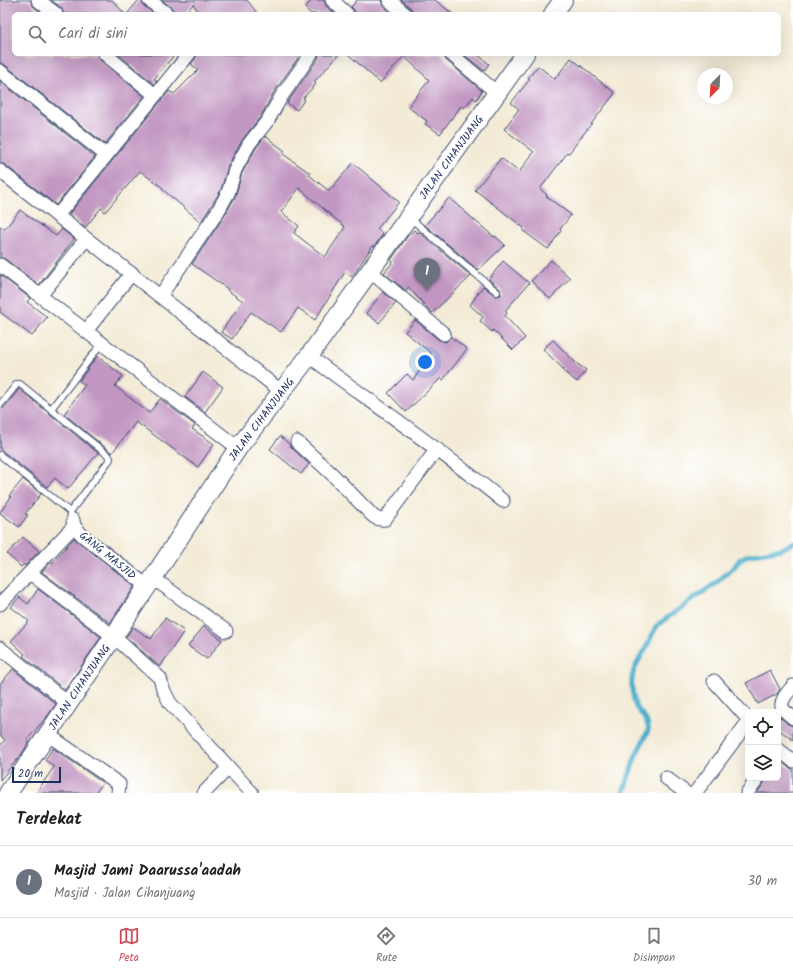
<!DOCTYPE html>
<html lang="id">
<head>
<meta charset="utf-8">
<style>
	:root { --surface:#fff; --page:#f6f6f6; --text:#222; --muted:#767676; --line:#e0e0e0; --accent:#d1495b }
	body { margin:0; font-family:Kalam,sans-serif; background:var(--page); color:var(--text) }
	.controls { position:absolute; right:12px; bottom:12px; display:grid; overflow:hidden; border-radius:6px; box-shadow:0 4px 16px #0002 }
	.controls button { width:36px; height:36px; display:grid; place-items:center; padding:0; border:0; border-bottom:1px solid var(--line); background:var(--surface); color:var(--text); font:20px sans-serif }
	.compass { position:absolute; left:697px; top:68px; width:36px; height:36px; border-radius:50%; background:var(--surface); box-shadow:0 4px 16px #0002; rotate:204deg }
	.scale { position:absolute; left:12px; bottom:10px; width:49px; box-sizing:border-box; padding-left:4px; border:2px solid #1b2f5e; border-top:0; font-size:11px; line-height:14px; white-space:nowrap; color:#1b2f5e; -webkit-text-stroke:3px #fff; paint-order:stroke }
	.you { position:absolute; left:425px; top:362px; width:14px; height:14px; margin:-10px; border:3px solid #fff; border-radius:50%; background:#1a73e8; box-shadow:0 0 0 6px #1a73e833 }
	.badge { display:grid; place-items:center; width:26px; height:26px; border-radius:50%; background:var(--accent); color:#fff; font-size:13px; font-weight:700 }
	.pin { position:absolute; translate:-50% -33px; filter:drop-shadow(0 1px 2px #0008) }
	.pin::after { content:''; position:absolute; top:21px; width:14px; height:12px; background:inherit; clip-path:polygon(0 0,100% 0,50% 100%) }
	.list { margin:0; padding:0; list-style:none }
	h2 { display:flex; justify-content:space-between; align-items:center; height:52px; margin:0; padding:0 16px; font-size:17px }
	h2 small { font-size:13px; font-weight:400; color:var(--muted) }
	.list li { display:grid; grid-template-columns:26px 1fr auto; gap:12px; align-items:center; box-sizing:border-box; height:72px; padding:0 16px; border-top:1px solid var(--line) }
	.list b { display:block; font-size:15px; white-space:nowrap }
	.list p { margin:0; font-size:13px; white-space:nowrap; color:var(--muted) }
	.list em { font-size:13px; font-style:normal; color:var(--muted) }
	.icon { flex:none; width:22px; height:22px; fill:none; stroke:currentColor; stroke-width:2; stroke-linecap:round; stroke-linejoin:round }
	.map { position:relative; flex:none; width:793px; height:793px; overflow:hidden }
	.search { position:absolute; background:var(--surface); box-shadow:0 4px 16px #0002; left:12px; right:12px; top:12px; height:44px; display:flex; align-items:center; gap:10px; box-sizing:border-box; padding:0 14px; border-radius:6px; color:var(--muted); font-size:15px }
	.sheet { height:124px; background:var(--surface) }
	nav { display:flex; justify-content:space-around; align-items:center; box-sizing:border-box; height:56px; border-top:1px solid var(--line); background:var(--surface); font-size:11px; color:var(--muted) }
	nav a { display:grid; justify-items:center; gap:2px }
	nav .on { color:var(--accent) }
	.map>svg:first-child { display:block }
</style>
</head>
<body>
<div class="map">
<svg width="793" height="793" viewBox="0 0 793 793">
	<rect width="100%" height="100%" fill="#fff"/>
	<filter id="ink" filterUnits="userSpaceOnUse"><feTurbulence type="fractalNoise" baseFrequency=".025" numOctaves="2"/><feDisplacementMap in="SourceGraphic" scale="8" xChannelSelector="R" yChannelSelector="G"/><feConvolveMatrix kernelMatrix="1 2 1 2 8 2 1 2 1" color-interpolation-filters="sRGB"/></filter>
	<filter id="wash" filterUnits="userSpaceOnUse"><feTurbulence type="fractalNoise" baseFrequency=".012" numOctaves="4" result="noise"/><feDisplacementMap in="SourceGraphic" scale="16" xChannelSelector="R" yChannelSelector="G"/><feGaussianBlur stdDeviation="0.9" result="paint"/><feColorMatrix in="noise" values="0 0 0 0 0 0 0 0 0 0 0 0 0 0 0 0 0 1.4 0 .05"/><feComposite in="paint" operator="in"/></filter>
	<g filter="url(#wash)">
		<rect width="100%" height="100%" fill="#f3ebd6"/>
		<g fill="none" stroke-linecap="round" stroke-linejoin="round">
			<path stroke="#4dafcc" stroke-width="5" d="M623 793 636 755 648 731C650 721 641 715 636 707 634 704 634 699 633 695 628 672 638 663 648 644 652 636 653 629 660 623L716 583 735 566 740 559 748 555 782 549 793 543"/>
		</g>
		<g id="blocks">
			<g fill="#c298c2" fill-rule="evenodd">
				<polygon points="0,0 30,0 33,6 41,13 40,14 14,14 14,54 97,54 100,60 144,96 105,144 5,65 0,63"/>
				<polygon points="51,0 112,0 125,14 64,14 61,8"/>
				<polygon points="139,0 141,0 144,6 154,14 127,14"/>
				<polygon points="162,0 247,0 258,14 200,14 193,4 185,14 175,14 172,8"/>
				<polygon points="312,0 324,0 326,6 335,14 311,14 305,8"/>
				<polygon points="357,0 381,0 383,6 389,11 386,14 358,14 351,7"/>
				<polygon points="401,0 435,0 453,14 413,14 411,8"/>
				<polygon points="118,54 175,54 154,79 157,81 154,84"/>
				<polygon points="197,54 295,54 298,58 274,92 261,116 242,140 228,166 221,190 201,222 162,189 163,188 140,171 105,212 101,208 85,228 69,214 169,91 174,94 198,70 191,64 195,59"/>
				<polygon points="319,54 339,54 314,82 316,84 303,98 305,99 297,110 287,103 318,59"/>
				<polygon points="348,54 443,54 446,60 482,91 476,100 473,97 464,108 461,106 440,134 425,124 427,121 408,107 429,80 404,56 380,83"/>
				<polygon points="463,54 477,54 489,64 484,71"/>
				<polygon points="571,58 615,93 569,153 568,152 540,189 547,195 546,196 571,215 560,229 561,231 548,249 522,230 524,228 475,190 501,158 519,172 534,152 504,129 519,109 511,103 530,79 528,78 538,66 555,79"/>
				<polygon points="0,81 95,157 56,205 5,165 0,163"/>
				<path d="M265 136 285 151 283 154 310 173 309 175 329 191 353 163 399 202 377 229 383 234 374 247 373 245 352 277 345 272 315 320 298 308 281 332 251 312 232 339 221 332 243 301 227 290 228 289 192 264 225 215 236 195 242 173 256 148ZM299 188 345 227 325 257 294 233 299 226 281 212Z"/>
				<polygon points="449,198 494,237 495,236 505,245 478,270 425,225"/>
				<polygon points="20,210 56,236 62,229 74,239 39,285 5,259 0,257 0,226 5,229"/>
				<polygon points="414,230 418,233 419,232 471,276 432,313 408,287 406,291 384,273 393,262 391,260 406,238"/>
				<polygon points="551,260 570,278 550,299 531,281"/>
				<polygon points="503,261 529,283 505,311 507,313 505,316 525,338 513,350 493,330 492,332 480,321 483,317 470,305 483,286 496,296 501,295 500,289 489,279"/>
				<polygon points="0,275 30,298 27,302 47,317 32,336 0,312"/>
				<polygon points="383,292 396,303 379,323 366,313"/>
				<polygon points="415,320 439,340 446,342 451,337 467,349 443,380 441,378 406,412 388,393 407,374 413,380 432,354 405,332"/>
				<polygon points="553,340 576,363 586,370 577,382 563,371 564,370 543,349"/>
				<polygon points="97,356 123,376 115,386 149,413 160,399 195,425 192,429 214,444 198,467 136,422 112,453 64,414 85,385 79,381"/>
				<polygon points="203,372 223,387 205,412 185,397"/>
				<polygon points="19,389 98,453 68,489 55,478 47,487 0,449 0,409 4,408"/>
				<polygon points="280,436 289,444 292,448 309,464 301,474 270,449"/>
				<polygon points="23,479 41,494 25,514 28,515 19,527 0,513 0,512 11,497 9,496"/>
				<polygon points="23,537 39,551 25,566 24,564 21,567 7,554"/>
				<polygon points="74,538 135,586 110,623 42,572 51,562 52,563"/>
				<polygon points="38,589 101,637 65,690 23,656 25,654 11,641 29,621 11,607 19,597 28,604"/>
				<polygon points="165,618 184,631 160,667 126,637 133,627 151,639"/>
				<polygon points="204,626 222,640 207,659 188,646"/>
				<polygon points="13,669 56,704 44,721 43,721 27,740 29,742 21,755 0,780 0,746 5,740 0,735 0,684"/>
				<polygon points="770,670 780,689 777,694 758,704 746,683"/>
				<polygon points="778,716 788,724 793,726 793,740 778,729"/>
				<polygon points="53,748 103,783 95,793 36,793 54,767 45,760"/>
				<polygon points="778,759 788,767 793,769 793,793 757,793 764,783 766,778 778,778"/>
			</g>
		</g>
	</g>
	<g filter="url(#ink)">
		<use href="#blocks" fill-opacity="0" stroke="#3b4b70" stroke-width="1"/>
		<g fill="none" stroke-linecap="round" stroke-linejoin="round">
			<g stroke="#3b4b70" stroke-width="8">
				<g id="lane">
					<polyline points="410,216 416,223 497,292"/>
					<polyline points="0,405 17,384 20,384 109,456 110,459 108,462 70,512"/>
					<polyline points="51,409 102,343"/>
					<polyline points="0,455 70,512 71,516"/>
				</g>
			</g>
			<g stroke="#3b4b70" stroke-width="15">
				<g id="street">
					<polyline points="38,0 56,14"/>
					<polyline points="149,0 167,14"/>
					<polyline points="332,0 347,14"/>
					<polyline points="389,0 405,14"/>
					<polyline points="105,54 155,95"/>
					<polyline points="451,54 497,93"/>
					<polyline points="0,71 106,155"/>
					<polyline points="0,171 281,391"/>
					<polyline points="57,216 189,54"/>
					<polyline points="0,265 238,448"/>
					<polyline points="369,270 444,334"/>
					<polyline points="161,295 218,211 228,193 235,170 249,144 268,120 281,97 311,54"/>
					<polyline points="40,296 86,239"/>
					<polyline points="86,331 132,273"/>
					<path d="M309 356C374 404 441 450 503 501"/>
					<path d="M297 442 332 474 372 515C376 519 379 520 385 519L437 449"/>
					<polyline points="73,520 74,526 83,536 147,586"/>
					<polyline points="30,573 113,636 160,678 163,689 170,703 252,793"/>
					<polyline points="153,578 226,631"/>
					<polyline points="0,604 74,526"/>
					<polyline points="0,648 69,704"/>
					<polyline points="714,681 748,719"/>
					<path d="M793 686C789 691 778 702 783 709 785 712 790 715 793 718"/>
					<polyline points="47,734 119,784 118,793"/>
					<polyline points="778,749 793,761"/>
					<polyline points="666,778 686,793"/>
					<polyline points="204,793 228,768"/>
					<polyline points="695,793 748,722"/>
					<polyline points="747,793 758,778"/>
				</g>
			</g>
			<g stroke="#3b4b70" stroke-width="20">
				<g id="secondary">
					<polyline points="553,14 563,0"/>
					<polyline points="8,793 153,578 238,448 309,356 525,54"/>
				</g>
			</g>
			<use href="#lane" stroke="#fff" stroke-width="6"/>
			<use href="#street" stroke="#fff" stroke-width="13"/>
			<use href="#secondary" stroke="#fff" stroke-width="18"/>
		</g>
	</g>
	<g text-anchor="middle" stroke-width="4" stroke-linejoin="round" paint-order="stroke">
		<g font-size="11" fill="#1b2f5e" stroke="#fff">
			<text transform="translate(451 157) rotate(-54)" y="4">JALAN CIHANJUANG</text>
			<text transform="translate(261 419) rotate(-53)" y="4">JALAN CIHANJUANG</text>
			<text transform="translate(108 555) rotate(39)" y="4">GANG MASJID</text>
			<text transform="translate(79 687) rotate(-56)" y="4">JALAN CIHANJUANG</text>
		</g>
	</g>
</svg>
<div class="controls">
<button><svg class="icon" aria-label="locate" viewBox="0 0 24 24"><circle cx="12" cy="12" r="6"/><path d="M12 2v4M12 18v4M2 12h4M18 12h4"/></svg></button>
<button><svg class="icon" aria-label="layers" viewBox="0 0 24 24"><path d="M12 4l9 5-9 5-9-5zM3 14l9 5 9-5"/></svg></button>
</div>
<svg class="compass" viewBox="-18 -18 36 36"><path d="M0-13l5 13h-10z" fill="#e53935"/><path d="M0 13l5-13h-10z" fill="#767676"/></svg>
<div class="scale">20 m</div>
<div class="you"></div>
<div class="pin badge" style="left:427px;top:291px;background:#6b7280">1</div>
<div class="search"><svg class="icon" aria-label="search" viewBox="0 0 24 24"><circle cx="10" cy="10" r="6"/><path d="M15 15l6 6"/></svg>Cari di sini</div>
</div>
<section class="sheet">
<h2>Terdekat<small></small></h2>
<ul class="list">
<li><span class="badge" style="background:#6b7280">1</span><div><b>Masjid Jami Daarussa'aadah</b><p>Masjid · Jalan Cihanjuang</p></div><em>30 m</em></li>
</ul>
</section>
<nav>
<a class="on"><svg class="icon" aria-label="map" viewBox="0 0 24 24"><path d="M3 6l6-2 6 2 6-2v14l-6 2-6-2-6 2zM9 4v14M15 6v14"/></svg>Peta</a>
<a><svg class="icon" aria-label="directions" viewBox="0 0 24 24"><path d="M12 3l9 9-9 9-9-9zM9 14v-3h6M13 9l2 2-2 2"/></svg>Rute</a>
<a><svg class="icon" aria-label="saved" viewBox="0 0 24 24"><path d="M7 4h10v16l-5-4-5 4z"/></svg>Disimpan</a>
</nav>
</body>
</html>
